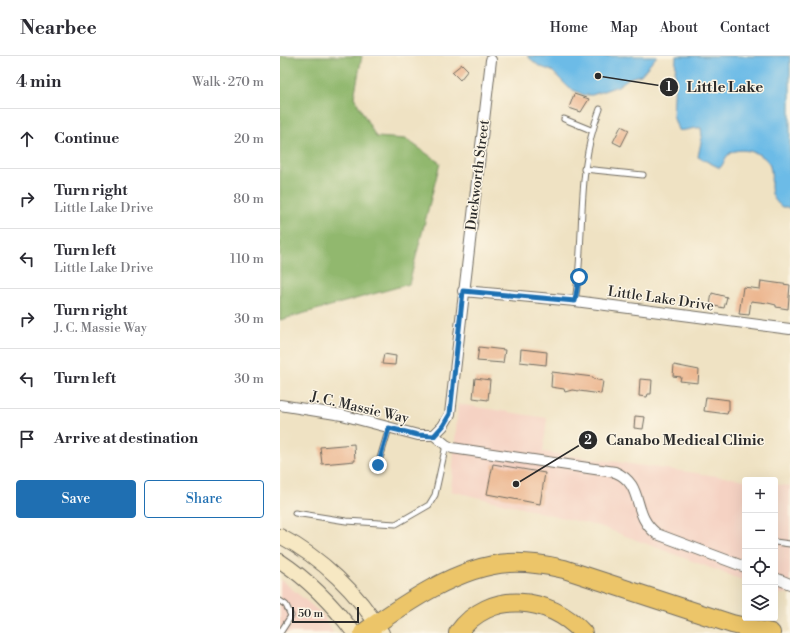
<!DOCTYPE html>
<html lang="en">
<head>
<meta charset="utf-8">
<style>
	:root { --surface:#fff; --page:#f7f7f7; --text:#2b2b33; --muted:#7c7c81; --line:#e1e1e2; --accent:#1f6fb2 }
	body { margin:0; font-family:"Libre Bodoni",serif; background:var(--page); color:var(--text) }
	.controls { position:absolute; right:12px; bottom:12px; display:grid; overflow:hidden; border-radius:4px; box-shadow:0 4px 16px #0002 }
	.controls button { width:36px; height:36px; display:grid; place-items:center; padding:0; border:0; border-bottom:1px solid var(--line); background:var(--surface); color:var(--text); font:20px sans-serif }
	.scale { position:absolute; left:12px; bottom:10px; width:67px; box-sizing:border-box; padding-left:4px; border:2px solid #2b2b2b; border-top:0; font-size:11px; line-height:14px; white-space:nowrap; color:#2b2b2b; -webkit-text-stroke:3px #fcf5e5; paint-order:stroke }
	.stop { position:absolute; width:12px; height:12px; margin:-9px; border:3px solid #1f6fb2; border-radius:50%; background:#fff }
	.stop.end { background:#1f6fb2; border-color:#fff; box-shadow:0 1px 4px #0008 }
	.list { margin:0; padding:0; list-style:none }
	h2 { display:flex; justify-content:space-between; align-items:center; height:52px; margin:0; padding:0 16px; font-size:17px }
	h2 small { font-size:13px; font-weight:400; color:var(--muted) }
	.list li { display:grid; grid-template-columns:26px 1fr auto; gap:12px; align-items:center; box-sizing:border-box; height:60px; padding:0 16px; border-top:1px solid var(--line) }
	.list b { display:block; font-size:15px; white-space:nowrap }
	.list p { margin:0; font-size:13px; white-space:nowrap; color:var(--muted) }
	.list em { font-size:13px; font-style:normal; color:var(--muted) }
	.actions { display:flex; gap:8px; padding:12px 16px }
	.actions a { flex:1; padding:9px 0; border:1px solid var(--accent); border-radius:4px; text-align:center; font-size:14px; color:var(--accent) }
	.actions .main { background:var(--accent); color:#fff }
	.icon { flex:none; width:22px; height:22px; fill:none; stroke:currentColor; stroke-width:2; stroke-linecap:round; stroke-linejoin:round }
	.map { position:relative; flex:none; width:510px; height:577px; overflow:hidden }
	header { display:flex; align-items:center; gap:24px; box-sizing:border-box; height:56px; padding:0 20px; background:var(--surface); border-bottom:1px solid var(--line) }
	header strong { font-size:19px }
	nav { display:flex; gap:22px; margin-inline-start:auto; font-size:14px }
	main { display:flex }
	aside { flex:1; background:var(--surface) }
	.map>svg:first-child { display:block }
</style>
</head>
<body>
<header>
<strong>Nearbee</strong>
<nav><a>Home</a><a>Map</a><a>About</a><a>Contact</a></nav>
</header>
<main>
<aside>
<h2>4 min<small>Walk · 270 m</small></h2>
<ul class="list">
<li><svg class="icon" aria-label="ahead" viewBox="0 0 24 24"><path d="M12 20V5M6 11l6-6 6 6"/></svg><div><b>Continue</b></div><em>20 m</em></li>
<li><svg class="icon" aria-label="right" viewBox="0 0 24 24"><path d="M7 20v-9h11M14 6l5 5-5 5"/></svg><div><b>Turn right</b><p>Little Lake Drive</p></div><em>80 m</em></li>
<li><svg class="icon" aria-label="left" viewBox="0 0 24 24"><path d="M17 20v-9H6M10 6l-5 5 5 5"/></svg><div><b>Turn left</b><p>Little Lake Drive</p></div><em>110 m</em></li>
<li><svg class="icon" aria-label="right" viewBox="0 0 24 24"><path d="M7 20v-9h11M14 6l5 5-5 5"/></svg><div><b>Turn right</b><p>J. C. Massie Way</p></div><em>30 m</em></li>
<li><svg class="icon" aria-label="left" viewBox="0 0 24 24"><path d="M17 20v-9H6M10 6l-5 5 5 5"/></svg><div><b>Turn left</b></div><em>30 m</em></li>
<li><svg class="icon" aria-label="arrive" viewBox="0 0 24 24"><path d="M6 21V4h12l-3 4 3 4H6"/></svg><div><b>Arrive at destination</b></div></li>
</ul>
<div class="actions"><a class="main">Save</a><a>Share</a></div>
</aside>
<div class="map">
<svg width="510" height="577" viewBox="0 0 510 577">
	<rect width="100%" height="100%" fill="#fcf5e5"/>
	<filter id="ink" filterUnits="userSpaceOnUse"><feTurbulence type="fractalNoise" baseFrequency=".025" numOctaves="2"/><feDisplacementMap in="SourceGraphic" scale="8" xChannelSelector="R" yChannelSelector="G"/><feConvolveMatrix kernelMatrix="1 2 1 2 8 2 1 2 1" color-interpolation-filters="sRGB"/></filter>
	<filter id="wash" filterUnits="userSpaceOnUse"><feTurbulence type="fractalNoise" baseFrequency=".012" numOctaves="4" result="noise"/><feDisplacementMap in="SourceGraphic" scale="16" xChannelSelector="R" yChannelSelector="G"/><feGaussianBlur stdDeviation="0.9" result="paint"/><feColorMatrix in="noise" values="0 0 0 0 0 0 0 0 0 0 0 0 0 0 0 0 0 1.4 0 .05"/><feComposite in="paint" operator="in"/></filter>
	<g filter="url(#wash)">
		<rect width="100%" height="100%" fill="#efe2c3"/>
		<g fill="#f5d2c3">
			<polygon points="178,348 267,362 263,396 466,424 465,525 322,471 171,435"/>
			<polygon points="495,428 510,430 510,537 500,538 495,536"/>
			<polygon points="0,523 42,558 53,577 0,577"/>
		</g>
		<polygon fill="#91b86e" stroke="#5e724c" points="0,0 82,0 74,41 96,81 126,83 160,107 129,228 0,264"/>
		<g fill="#6cbbe7" stroke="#4c7389">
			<polygon points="247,0 377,0 361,19 349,22 338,30 312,39 304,39 289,32 272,15 259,10"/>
			<path d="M396 0H510V153L507 151H502C483 136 496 124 489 108 484 96 457 89 448 99 444 103 444 108 440 112L418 101 422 81 421 72C413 71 404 76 398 74L393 60Z"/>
		</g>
		<g id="blocks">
			<g fill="#ecb68f">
				<polygon points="182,8 188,14 180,24 172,16"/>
				<polygon points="294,38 309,43 301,56 289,52"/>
				<polygon points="341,70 349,74 341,90 333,86"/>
				<polygon points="481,225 510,229 508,253 496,251 496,249 488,247 471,245 469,259 459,258 463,231 480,233"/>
				<polygon points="432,237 447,241 444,252 430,249"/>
				<polygon points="199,291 225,294 223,307 197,305"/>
				<polygon points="241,293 267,296 266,309 240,306"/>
				<polygon points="104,298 116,300 115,309 102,308"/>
				<polygon points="394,309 419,314 418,327 400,325 401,321 393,320"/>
				<polygon points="272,316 313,321 313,323 323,325 321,338 292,334 285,336 284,333 271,331"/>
				<polygon points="195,322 210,324 208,344 193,342"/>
				<polygon points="360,323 372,324 371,338 368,338 367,341 359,340"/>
				<polygon points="426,341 449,344 449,355 448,355 447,358 424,355"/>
				<polygon points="355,360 365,361 363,373 354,372"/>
				<polygon points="74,388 75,405 42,408 40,391"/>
				<polygon points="213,408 265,417 260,448 207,438"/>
			</g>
		</g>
	</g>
	<g filter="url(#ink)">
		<use href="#blocks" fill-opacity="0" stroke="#706b60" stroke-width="1"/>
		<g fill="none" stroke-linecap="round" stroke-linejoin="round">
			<g stroke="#706b60" stroke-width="7">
				<g id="service">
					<polyline points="284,63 311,74"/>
					<polyline points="304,113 363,119"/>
					<path d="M295 245C306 181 295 115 320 53"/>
					<polyline points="98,409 109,372"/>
					<polyline points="15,457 66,465 116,468 149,449 155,439 166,389"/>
					<polyline points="495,486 510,488"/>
					<polyline points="0,545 6,549 11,560 0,577"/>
				</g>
			</g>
			<g stroke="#706b60" stroke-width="12">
				<g id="minor">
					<polyline points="183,235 295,245 510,273"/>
					<polyline points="0,349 62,359 138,379 154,379"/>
					<polyline points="154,379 163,370 170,358 211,4"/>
					<path d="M154 379 166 389 172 392 335 416C366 429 350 458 377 478L465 511"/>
					<polyline points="495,522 510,528"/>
				</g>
			</g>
			<g stroke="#706b60" stroke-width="16">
				<g id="secondary">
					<path d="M0 480C42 502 78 537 102 577"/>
					<path d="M0 505C29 524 53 549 74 577"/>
				</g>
			</g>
			<g stroke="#706b60" stroke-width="20">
				<g id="motorway">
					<path d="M83 577C124 548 178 510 229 507 247 506 266 509 284 513L452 568 491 577"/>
					<path d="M178 577C209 533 270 540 303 577"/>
				</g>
			</g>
			<use href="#service" stroke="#fff" stroke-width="5"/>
			<use href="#minor" stroke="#fff" stroke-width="10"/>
			<use href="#secondary" stroke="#f7e8c3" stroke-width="14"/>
			<use href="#motorway" stroke="#ecc569" stroke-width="18"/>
		</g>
	</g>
	<g fill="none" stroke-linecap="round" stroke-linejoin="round" filter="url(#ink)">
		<polyline stroke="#1f6fb2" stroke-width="5" points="98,409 109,372 138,379 154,380 163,370 170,358 183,235 295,245 299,221"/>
	</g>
	<g text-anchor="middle" stroke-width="3" stroke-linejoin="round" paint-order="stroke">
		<g font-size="14" fill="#2b2b2b" stroke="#fcf5e5">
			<text transform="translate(197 119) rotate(-83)" y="5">Duckworth Street</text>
			<text transform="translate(381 242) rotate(8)" y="5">Little Lake Drive</text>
			<text transform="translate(80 351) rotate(13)" y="5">J. C. Massie Way</text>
		</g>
	</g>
	<path fill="none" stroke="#2b2b2b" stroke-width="1.5" d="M318 20L389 31M236 428L308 384"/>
	<g fill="#2b2b2b" stroke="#fcf5e5" stroke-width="1.5">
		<circle cx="318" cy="20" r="4"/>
		<circle cx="236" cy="428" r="4"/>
		<circle cx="389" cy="31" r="10"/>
		<circle cx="308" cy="384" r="10"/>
	</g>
	<g font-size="12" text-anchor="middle" font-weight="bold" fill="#fff">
		<text x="389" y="35">1</text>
		<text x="308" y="388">2</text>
	</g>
	<g font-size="15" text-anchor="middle" font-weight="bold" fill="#2b2b2b" stroke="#fcf5e5" stroke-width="3" stroke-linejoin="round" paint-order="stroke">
		<text x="445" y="36">Little Lake</text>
		<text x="405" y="389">Canabo Medical Clinic</text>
	</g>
</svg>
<div class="controls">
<button>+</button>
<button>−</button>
<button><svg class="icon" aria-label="locate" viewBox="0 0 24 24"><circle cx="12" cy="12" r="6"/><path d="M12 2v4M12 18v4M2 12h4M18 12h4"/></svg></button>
<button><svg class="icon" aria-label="layers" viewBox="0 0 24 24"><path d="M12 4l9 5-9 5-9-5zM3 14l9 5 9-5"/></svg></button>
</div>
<div class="scale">50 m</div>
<div class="stop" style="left:299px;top:221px"></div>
<div class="stop end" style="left:98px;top:409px"></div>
</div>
</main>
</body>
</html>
